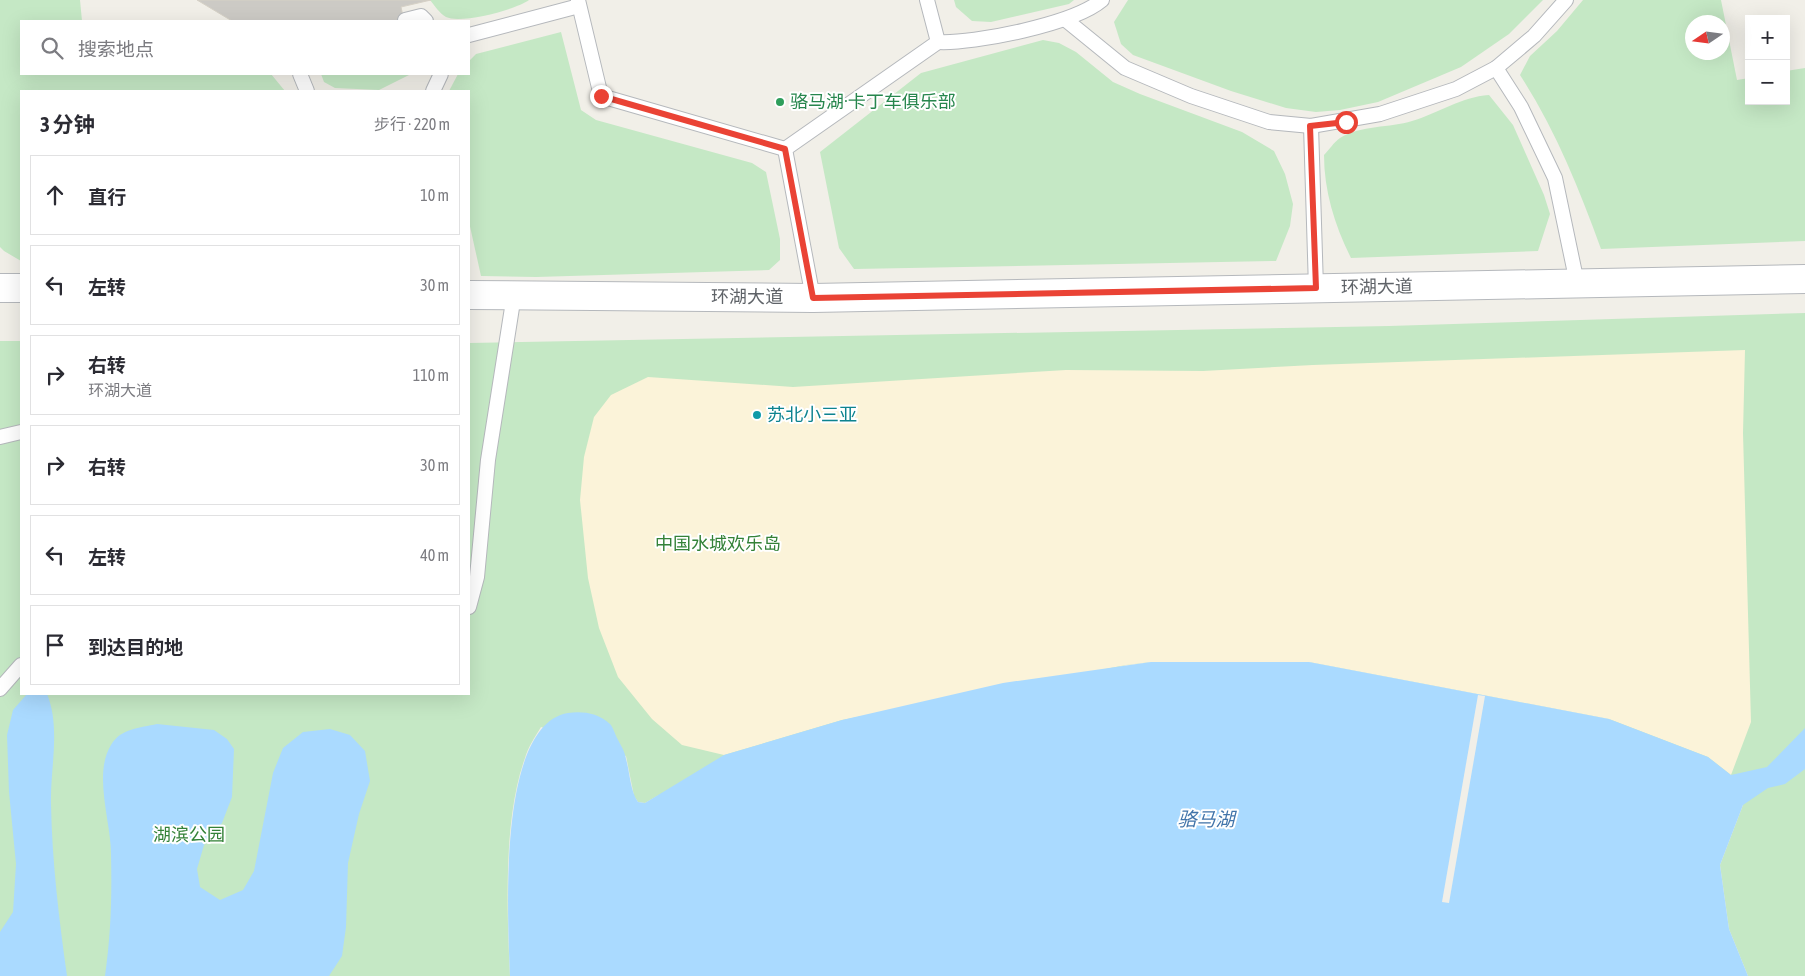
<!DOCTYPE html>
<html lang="zh">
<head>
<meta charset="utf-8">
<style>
	:root { --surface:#fff; --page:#f7f7f7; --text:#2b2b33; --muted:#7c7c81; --line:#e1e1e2 }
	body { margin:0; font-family:"Asap Condensed","Noto Sans SC",sans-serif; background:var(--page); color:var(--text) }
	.controls { position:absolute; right:15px; top:15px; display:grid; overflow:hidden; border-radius:0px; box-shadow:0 5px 20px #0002 }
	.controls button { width:45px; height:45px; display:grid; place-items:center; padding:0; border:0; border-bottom:1px solid var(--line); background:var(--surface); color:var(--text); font:25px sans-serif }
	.compass { position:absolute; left:1685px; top:15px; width:45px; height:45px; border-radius:50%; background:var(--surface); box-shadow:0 5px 20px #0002; rotate:257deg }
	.stop { position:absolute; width:15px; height:15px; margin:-11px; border:4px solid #ea4335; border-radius:50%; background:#fff }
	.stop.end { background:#ea4335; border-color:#fff; box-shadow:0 1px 5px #0008 }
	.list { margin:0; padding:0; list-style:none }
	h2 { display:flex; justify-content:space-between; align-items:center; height:65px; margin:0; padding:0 20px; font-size:21px }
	h2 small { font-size:16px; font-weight:400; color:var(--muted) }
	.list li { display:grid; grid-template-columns:32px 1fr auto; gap:15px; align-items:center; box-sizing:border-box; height:80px; margin:0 10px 10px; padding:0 10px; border:1px solid var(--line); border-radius:0px }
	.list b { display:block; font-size:19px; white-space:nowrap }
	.list p { margin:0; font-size:16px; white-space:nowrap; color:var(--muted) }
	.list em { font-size:16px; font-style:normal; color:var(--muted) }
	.icon { flex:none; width:28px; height:28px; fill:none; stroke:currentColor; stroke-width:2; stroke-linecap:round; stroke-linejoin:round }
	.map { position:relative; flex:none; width:1805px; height:976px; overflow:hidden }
	.search { position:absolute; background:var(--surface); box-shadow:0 5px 20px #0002; left:20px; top:20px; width:450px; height:55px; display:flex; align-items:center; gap:12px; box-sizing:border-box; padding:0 18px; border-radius:0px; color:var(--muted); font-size:19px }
	.panel { position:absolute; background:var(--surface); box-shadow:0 5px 20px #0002; left:20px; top:90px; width:450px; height:605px; border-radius:0px }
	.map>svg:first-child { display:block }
</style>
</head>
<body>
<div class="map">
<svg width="1805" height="976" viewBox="0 0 1805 976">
	<rect width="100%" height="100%" fill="#f1efe8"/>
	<g fill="#c5e8c5" fill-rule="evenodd">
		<polygon points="0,0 80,0 82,21 21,21 21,74 271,74 285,91 21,91 21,261 4,251 0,247"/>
		<path d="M430 0H529C515 10 461 24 446 17 440 14 434 5 430 0Z"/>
		<polygon points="954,0 1074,0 1069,4 991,22 972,21 956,7"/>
		<polygon points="1128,0 1543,0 1509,34 1461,67 1378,102 1340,110 1316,112 1286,108 1231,91 1133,55 1121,44 1114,22"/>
		<path d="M1583 0H1721L1737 80 1749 78V101H1786V71L1805 68V241L1601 249C1579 188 1555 129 1520 75L1530 56 1557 31ZM1692 22H1722V52H1692Z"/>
		<polygon points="561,32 581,110 596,120 752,163 766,172 780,239 780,260 769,270 536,277 481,276 469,222 469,91 449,91 458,74 469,74 469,61 476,54"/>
		<polygon points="1043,40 1059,43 1076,52 1113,82 1140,94 1242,132 1274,151 1285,174 1293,204 1290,226 1276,261 854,269 839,248 820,152 921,73"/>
		<polygon points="321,74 411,74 379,90 335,88 324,82"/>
		<path d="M1489 95 1513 125 1544 195 1550 214 1538 251 1351 258C1335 226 1324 191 1324 155 1329 150 1334 142 1340 138 1361 125 1390 128 1412 121 1439 113 1461 97 1489 95Z"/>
		<path d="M1805 313V976H1748L1729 929 1720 865 1743 805 1609 719 1309 662H1151L1126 665 657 796 645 803 638 802 634 796 626 756 541 727C535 737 528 747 525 758 503 818 507 912 510 976H0V341H21V694H469V343L1389 326Z"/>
	</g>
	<polygon fill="#fbf3d9" points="1745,350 1743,433 1751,722 1731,775 1708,757 1609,719 1309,662 1151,662 1126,665 842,720 724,755 682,745 652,719 618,677 599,628 588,578 580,500 584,457 594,417 611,395 648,377 793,387 1066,370 1203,371 1313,365"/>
	<g fill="#aadaff">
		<path d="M1151 662H1309L1609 719 1708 757 1731 775 1767 767 1805 728V769L1785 784 1768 788 1743 805 1720 865 1729 929 1748 976H510C508 921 496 725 568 713 583 711 598 713 610 724 613 727 615 734 617 738 620 744 625 751 626 759 630 773 630 790 638 802L645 803 724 755 842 720 1003 683Z"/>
		<path d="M27 694H47C61 728 50 768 51 804 52 861 59 919 67 976H0V932L13 912 16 864 9 792 7 735 13 710Z"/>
		<path d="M157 724 214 730 227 739 234 749 232 797 222 823 204 845 197 869 200 887 220 900 243 890 254 871 273 773 283 748 303 732 330 729 350 735 365 751 370 781 359 814 348 863 346 927 342 956 329 976H105C111 933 112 897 111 854 111 822 93 774 111 745 121 728 140 728 157 724Z"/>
	</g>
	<polygon fill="#f1efe8" points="1478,695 1485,696 1449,903 1442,902"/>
	<polygon fill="#cccac5" stroke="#d6d1c6" points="197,0 431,0 401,7 404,21 232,21"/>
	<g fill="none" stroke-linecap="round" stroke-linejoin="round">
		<g stroke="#b5b8bc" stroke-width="16">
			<g id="service">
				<polyline points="578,0 601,96 785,149"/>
				<polyline points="405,20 421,16 426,21"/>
				<polyline points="1066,20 1125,68 1191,96 1269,122 1311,126 1380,114 1456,89 1496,68 1534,36 1566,0"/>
				<polyline points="469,35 579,6"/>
				<path d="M938 42C974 44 1074 24 1102 0"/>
				<polyline points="1496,68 1521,107 1555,178 1577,283"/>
				<polyline points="300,74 307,91"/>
				<polyline points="433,91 441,74"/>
				<polyline points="1311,126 1316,288"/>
				<polyline points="813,298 785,149 938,42 927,0"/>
				<polyline points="0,437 21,432"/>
				<polyline points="469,607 477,577 488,460 514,295"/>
				<polyline points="0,689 21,665"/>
			</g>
		</g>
		<g stroke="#b5b8bc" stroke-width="30">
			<g id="tertiary">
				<polyline points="0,288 21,288"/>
				<polyline points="469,295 813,298 1805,279"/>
			</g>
		</g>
		<use href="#service" stroke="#fff" stroke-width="14"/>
		<use href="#tertiary" stroke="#fff" stroke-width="28"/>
	</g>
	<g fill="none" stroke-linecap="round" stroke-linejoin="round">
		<polyline stroke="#ea4335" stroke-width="6" points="601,96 785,149 813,298 1316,288 1310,126 1346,122"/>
	</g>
	<circle fill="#2e9e5b" stroke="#fff" stroke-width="2" cx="780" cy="102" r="5"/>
	<circle fill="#0f9aa8" stroke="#fff" stroke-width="2" cx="757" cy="415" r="5"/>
	<g text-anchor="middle" stroke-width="4" stroke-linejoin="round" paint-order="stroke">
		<g font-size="18" fill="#27864d" stroke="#fff" text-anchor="start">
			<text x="790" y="108">骆马湖·卡丁车俱乐部</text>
		</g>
		<g font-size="18" fill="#5f6368" stroke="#fff">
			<text transform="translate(1377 287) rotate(-1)" y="6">环湖大道</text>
			<text x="747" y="303">环湖大道</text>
		</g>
		<g font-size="18" fill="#0d838f" stroke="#fff" text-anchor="start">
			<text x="767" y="421">苏北小三亚</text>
		</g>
		<g font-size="18" fill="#348238" stroke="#fff">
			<text x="718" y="550">中国水城欢乐岛</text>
			<text x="189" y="841">湖滨公园</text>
		</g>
		<g font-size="19" font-style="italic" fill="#4174aa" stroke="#fff">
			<text x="1206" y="826">骆马湖</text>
		</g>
	</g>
</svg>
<div class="controls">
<button>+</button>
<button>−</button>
</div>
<svg class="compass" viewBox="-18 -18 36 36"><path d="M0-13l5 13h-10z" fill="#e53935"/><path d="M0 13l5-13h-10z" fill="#7c7c81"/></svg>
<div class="stop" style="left:1346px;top:122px"></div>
<div class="stop end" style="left:601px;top:96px"></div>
<div class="search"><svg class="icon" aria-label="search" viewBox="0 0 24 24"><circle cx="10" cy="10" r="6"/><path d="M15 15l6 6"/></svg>搜索地点</div>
<section class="panel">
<h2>3 分钟<small>步行 · 220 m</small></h2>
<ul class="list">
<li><svg class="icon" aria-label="ahead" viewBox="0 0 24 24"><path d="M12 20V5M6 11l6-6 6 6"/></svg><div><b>直行</b></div><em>10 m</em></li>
<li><svg class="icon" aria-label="left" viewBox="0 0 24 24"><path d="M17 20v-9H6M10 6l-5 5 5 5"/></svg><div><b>左转</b></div><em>30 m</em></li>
<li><svg class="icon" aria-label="right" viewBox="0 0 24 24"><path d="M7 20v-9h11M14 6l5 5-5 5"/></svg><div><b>右转</b><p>环湖大道</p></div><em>110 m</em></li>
<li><svg class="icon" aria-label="right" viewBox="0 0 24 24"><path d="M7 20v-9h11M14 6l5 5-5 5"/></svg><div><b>右转</b></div><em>30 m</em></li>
<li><svg class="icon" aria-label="left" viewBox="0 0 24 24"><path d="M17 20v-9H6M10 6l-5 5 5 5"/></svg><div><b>左转</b></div><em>40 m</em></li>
<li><svg class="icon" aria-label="arrive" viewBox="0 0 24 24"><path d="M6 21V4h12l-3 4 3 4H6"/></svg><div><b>到达目的地</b></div></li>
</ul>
</section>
</div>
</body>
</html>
